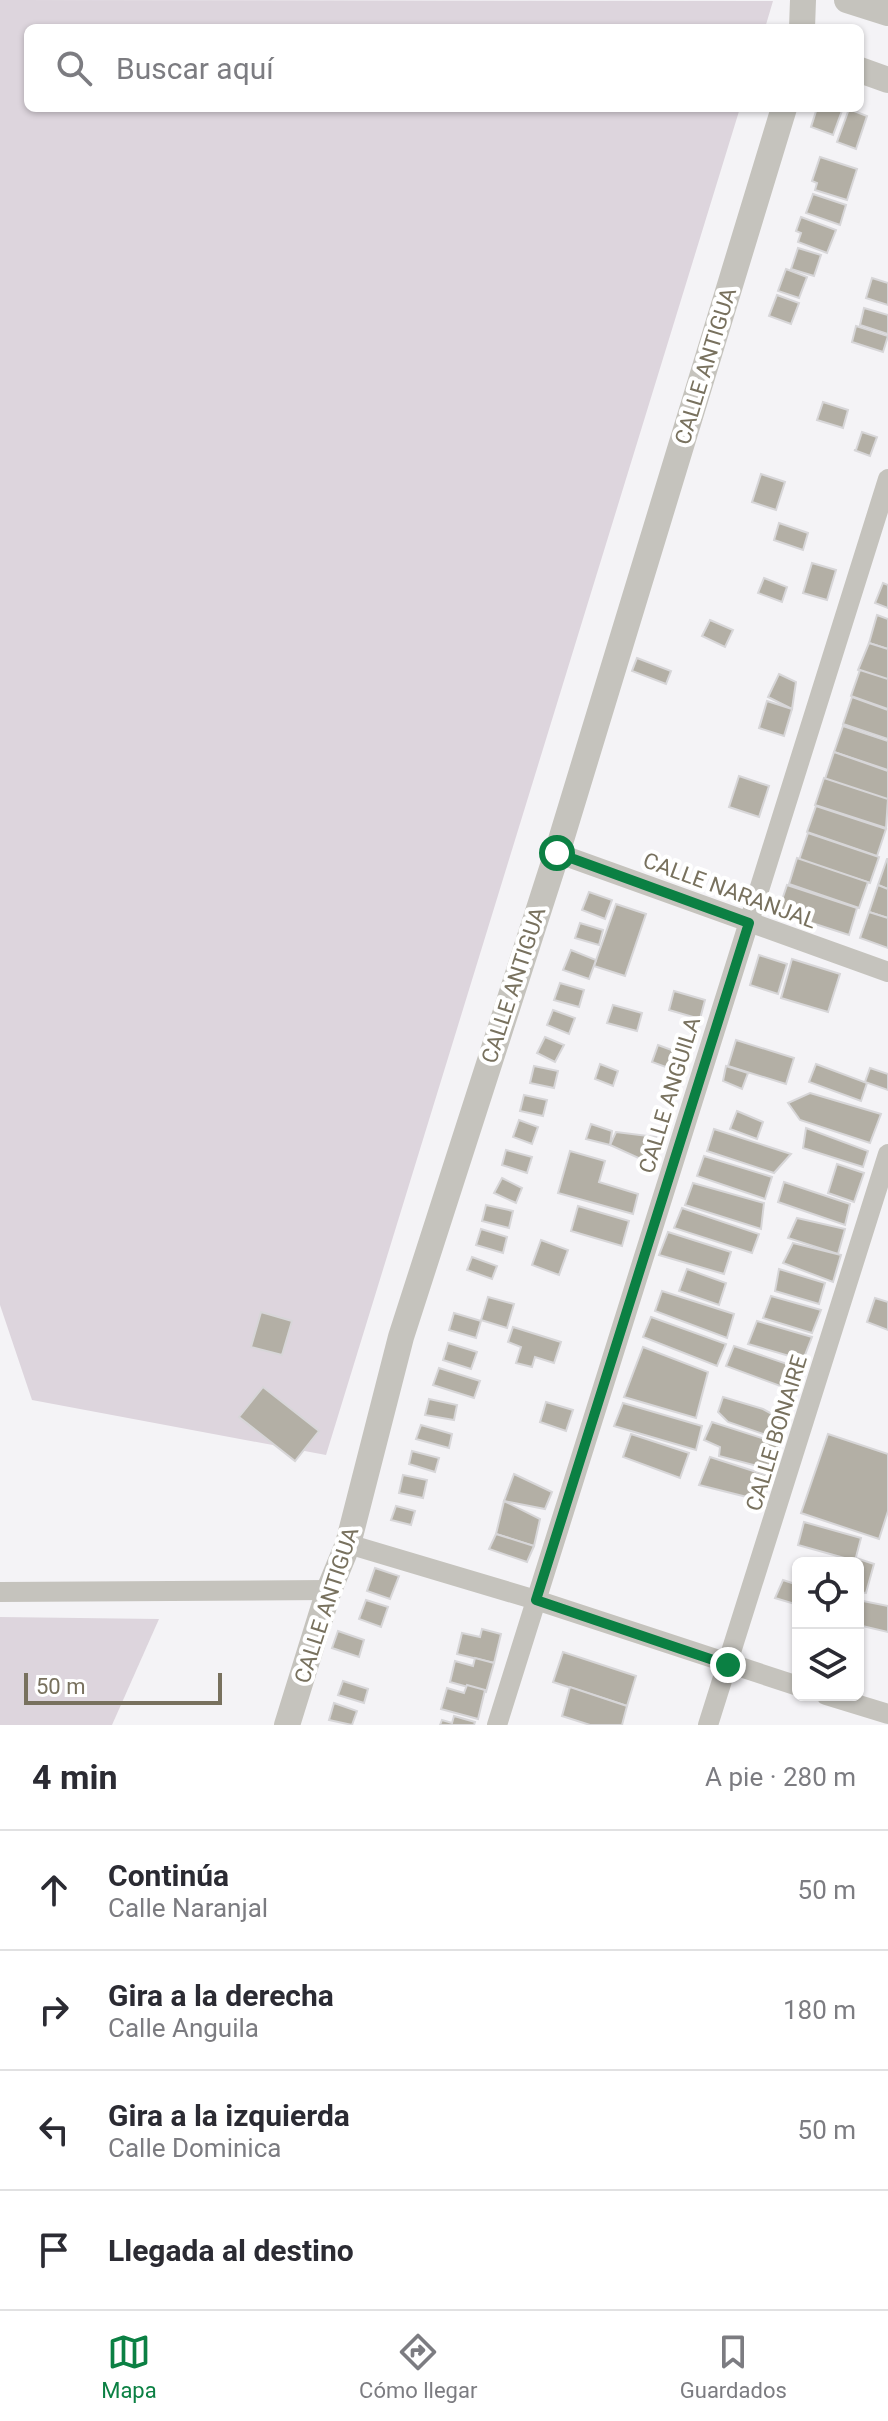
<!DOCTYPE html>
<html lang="es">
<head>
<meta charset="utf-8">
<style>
	:root { --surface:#fff; --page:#f7f7f7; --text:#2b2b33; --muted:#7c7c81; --line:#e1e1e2; --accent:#0b8043 }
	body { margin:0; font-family:Roboto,sans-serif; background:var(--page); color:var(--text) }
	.controls { position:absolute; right:24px; bottom:24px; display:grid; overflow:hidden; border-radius:12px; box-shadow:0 2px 6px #0004 }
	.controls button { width:72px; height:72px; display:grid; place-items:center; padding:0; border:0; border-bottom:2px solid var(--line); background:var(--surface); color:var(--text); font:40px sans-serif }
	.scale { position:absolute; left:24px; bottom:20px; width:198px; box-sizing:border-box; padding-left:8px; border:4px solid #78715e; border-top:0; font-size:22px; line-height:28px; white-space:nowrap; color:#78715e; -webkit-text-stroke:6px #fff; paint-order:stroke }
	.stop { position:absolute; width:24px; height:24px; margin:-18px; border:6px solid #0b8043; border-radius:50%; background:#fff }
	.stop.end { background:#0b8043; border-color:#fff; box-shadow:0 2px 8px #0008 }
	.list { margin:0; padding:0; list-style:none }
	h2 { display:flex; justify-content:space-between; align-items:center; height:104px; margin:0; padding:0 32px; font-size:34px }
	h2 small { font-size:26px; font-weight:400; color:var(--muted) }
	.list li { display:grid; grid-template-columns:52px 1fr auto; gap:24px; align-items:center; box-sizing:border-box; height:120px; padding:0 32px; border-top:2px solid var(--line) }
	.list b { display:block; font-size:30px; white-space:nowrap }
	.list p { margin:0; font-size:26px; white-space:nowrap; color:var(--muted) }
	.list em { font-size:26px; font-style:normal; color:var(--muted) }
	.icon { flex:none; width:44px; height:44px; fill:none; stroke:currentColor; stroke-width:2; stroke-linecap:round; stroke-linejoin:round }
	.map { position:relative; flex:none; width:888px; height:1725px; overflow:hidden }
	.search { position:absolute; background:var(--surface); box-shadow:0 2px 6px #0004; left:24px; right:24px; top:24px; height:88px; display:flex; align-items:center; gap:20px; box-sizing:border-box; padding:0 28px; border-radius:12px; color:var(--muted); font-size:30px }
	.sheet { height:584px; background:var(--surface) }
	nav { display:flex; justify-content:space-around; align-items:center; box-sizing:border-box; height:112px; border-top:2px solid var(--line); background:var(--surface); font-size:22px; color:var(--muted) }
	nav a { display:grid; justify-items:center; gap:4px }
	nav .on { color:var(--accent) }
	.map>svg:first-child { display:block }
</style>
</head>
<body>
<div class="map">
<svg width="888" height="1725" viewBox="0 0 888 1725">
	<rect width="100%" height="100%" fill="#f4f3f6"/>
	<g fill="#ddd5dd">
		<polygon points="0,0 773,1 765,28 28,28 28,108 740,108 326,1455 32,1400 0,1305"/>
		<polygon points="0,1617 159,1619 112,1725 0,1725"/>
	</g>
	<g fill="#b3afa5" stroke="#d7d6d8" stroke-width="2">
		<polygon points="817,108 843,108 833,135 811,127"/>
		<polygon points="849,109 867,116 856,149 837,142"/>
		<polygon points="820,157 857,169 847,200 815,190 817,183 812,181"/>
		<polygon points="813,194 846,205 840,225 806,213"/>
		<polygon points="801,217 836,230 827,253 798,242 801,233 796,231"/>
		<polygon points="798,248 821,255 814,276 791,269"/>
		<polygon points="786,269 807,277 799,298 778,291"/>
		<polygon points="872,278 888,283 888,305 866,298"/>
		<polygon points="777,295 799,303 791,324 769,316"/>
		<polygon points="864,308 888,315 888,334 860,325"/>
		<polygon points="856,326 888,336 883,352 852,342"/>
		<polygon points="823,402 848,410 843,428 817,420"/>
		<polygon points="862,432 877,437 870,456 854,450 856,450"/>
		<polygon points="761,474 785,482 776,510 752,502"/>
		<polygon points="779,523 808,533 803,550 774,540"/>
		<polygon points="812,563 836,570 827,600 803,593"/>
		<polygon points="764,578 787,587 782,602 758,593"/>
		<polygon points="883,583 888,585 888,608 875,603"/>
		<polygon points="877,615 888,619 888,649 869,643"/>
		<polygon points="710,620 733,630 725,647 702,636"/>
		<polygon points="869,643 888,649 888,680 858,670"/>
		<polygon points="637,658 671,671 666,684 632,671"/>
		<polygon points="860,670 888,679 888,709 851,696"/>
		<polygon points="779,674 796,682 792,709 768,697"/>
		<polygon points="852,697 888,710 888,739 843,724"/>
		<polygon points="767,701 792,709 784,736 759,728"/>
		<polygon points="843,726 888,741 888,770 834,752"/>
		<polygon points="834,752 888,771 888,800 825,779"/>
		<polygon points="739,776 769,786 759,817 729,807"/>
		<polygon points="824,778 888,799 886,828 815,805"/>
		<polygon points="816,806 886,829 877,856 807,832"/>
		<polygon points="808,833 879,857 870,883 799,860"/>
		<polygon points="797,858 868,882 859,908 789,884"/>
		<polygon points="887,859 888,859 888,889 878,885"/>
		<polygon points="787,885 857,908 849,935 778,912"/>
		<polygon points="878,885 888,889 888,918 869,912"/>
		<polygon points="589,892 612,900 605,919 582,910"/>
		<polygon points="616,904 646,914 625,976 594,966"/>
		<polygon points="869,912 888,918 888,948 860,938"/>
		<polygon points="580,923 603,930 599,945 575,938"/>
		<polygon points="571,950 596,960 589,979 563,970"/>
		<polygon points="759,955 787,964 778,994 750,985"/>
		<polygon points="792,959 840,974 828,1012 781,998"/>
		<polygon points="560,983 584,990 579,1007 554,1000"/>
		<polygon points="674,991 705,1000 700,1019 669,1010"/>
		<polygon points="613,1005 642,1013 637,1031 607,1023"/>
		<polygon points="553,1010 575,1018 569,1034 547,1025"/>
		<polygon points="545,1037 564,1045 555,1062 537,1053"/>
		<polygon points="736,1040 794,1058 786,1084 728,1066"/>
		<polygon points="658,1045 688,1056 682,1073 652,1062"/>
		<polygon points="600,1064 618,1071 613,1086 595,1079"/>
		<polygon points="816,1064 867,1083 861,1101 809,1082"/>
		<polygon points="534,1066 558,1071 554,1088 530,1083"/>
		<polygon points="726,1066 748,1073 742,1089 723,1081"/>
		<polygon points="870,1068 888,1074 888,1090 865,1082"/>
		<polygon points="810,1093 881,1114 870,1143 800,1120 788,1103"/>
		<polygon points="524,1095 547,1100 543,1116 520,1111"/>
		<polygon points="737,1111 763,1122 757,1139 730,1129"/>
		<polygon points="519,1120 538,1127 532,1144 513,1137"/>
		<polygon points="591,1124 612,1131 610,1145 586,1139"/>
		<polygon points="806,1128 868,1151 863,1167 803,1148"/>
		<polygon points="714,1129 791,1154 774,1173 707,1151"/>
		<polygon points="616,1132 656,1137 645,1161 610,1145"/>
		<polygon points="506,1150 532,1157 527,1173 502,1165"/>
		<polygon points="570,1151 605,1161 599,1182 638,1194 633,1214 558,1193"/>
		<polygon points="704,1156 772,1177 765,1199 697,1176"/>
		<polygon points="837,1164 864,1173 854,1202 828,1193"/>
		<polygon points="502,1178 522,1188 516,1203 494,1193"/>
		<polygon points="784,1182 850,1204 845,1225 778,1202"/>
		<polygon points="693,1183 764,1203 761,1229 685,1205"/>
		<polygon points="486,1205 513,1211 509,1228 482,1221"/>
		<polygon points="578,1206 629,1221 622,1246 571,1231"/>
		<polygon points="682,1208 759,1234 752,1253 674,1228"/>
		<polygon points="797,1218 845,1229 838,1254 788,1238"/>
		<polygon points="481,1229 507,1237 503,1253 476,1245"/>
		<polygon points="668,1232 731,1252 724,1274 659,1255"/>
		<polygon points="541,1240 568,1250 559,1275 532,1265"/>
		<polygon points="793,1243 841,1255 833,1282 783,1263"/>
		<polygon points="472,1257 497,1266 492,1279 467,1270"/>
		<polygon points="687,1269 726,1283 719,1305 679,1291"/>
		<polygon points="779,1269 825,1283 819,1304 775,1291"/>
		<polygon points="662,1291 734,1314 727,1338 655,1311"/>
		<polygon points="771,1296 821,1310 812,1333 763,1318"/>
		<polygon points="488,1297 514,1304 507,1328 481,1320"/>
		<polygon points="875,1298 888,1302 888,1330 867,1322"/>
		<polygon points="261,1312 292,1321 282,1355 251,1347"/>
		<polygon points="454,1313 481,1321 476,1338 449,1330"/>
		<polygon points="651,1317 726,1344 717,1366 643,1337"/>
		<polygon points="757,1321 812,1337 803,1360 748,1344"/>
		<polygon points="513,1327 561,1342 554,1363 535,1357 532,1367 516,1363 521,1347 508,1342"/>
		<polygon points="448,1343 477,1352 471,1369 443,1360"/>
		<polygon points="734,1346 802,1369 794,1391 726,1366"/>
		<polygon points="643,1347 708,1372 696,1418 624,1397"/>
		<polygon points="439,1368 480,1381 474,1398 433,1385"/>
		<polygon points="263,1387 319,1431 295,1461 239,1417"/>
		<polygon points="723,1397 763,1409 783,1420 778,1439 728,1422 718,1412"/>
		<polygon points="429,1399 457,1405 454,1420 425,1415"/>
		<polygon points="546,1402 573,1410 566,1431 540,1422"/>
		<polygon points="623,1403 702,1426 696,1450 614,1426"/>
		<polygon points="712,1422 780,1444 773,1470 719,1456 720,1447 704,1440"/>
		<polygon points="421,1425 452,1434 449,1448 416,1439"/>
		<polygon points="631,1434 689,1453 680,1478 623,1457"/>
		<polygon points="828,1434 888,1454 888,1511 879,1539 801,1513"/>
		<polygon points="412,1451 439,1458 435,1472 409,1464"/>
		<polygon points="710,1457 772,1477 763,1501 699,1485"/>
		<polygon points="514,1474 552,1492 545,1509 504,1501"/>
		<polygon points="403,1475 427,1480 423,1498 399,1493"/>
		<polygon points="504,1501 540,1519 534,1546 496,1534"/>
		<polygon points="396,1506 415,1511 411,1525 391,1520"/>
		<polygon points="804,1522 861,1538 855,1561 798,1545"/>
		<polygon points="496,1534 534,1546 527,1562 489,1549"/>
		<polygon points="856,1558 874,1564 866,1593 858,1592 858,1563 854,1563"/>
		<polygon points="375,1568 399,1576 390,1599 367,1591"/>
		<polygon points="783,1580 798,1585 798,1605 775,1598"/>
		<polygon points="366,1600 388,1607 381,1627 359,1619"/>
		<polygon points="858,1600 888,1606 888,1632 858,1625"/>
		<polygon points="482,1629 501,1634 494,1663 457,1654 462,1633 480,1637"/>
		<polygon points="338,1631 364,1640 359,1657 332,1648"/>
		<polygon points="563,1652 636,1676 627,1706 553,1682"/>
		<polygon points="475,1658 494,1663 486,1692 450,1682 455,1661 473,1666"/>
		<polygon points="343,1681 368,1689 364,1703 338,1695"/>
		<polygon points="467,1685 485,1690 478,1719 441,1709 447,1688 464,1693"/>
		<polygon points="570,1687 627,1706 622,1725 590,1725 562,1716"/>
		<polygon points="334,1703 357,1711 352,1725 329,1720"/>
		<polygon points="454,1716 475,1722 474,1725 440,1725 442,1720 452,1723"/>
	</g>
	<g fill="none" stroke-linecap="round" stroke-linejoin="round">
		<g stroke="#c5c3bd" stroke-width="20">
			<polyline points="557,853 888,972"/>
			<polyline points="348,1544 536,1600 798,1686"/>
			<polyline points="0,1592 329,1590"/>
			<polyline points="826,1695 888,1714"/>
			<polyline points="497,1725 888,479"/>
			<polyline points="708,1725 888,1154"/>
		</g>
		<g stroke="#c5c3bd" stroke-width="26">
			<polyline points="847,0 888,13"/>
			<polyline points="802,28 803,0"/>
			<polyline points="860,70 888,80"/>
			<polyline points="287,1725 329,1590 348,1544 401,1337 557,853 784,108"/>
		</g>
	</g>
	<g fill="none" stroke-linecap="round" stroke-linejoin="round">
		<polyline stroke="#0b8043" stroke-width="10" points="557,853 749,923 536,1600 728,1665"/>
	</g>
	<g text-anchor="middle" stroke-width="8" stroke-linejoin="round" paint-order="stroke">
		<g font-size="22" fill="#78715e" stroke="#fff">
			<text transform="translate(705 366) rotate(-73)" y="8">CALLE ANTIGUA</text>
			<text transform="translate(730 890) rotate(20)" y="8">CALLE NARANJAL</text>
			<text transform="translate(513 985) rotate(-72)" y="8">CALLE ANTIGUA</text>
			<text transform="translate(669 1095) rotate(-73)" y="8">CALLE ANGUILA</text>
			<text transform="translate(776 1433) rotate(-73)" y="8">CALLE BONAIRE</text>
			<text transform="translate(326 1605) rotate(-72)" y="8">CALLE ANTIGUA</text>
		</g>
	</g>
</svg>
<div class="controls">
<button><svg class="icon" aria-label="locate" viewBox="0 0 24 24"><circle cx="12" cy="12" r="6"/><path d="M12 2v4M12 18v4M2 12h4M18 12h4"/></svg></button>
<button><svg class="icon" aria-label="layers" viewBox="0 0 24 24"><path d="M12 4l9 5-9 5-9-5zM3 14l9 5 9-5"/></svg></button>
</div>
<div class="scale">50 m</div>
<div class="stop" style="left:557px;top:853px"></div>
<div class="stop end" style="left:728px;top:1665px"></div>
<div class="search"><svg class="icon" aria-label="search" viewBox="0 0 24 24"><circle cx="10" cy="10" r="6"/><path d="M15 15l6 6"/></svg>Buscar aquí</div>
</div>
<section class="sheet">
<h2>4 min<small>A pie · 280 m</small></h2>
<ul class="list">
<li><svg class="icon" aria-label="ahead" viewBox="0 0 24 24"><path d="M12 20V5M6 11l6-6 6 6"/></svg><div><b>Continúa</b><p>Calle Naranjal</p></div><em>50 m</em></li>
<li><svg class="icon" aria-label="right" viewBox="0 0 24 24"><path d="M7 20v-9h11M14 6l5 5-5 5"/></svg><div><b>Gira a la derecha</b><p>Calle Anguila</p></div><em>180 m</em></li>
<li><svg class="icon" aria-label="left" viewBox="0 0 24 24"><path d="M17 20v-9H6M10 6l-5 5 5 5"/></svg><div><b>Gira a la izquierda</b><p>Calle Dominica</p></div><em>50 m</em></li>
<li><svg class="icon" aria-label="arrive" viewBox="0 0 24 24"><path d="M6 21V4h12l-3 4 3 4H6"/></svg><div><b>Llegada al destino</b></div></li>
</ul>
</section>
<nav>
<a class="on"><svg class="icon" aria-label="map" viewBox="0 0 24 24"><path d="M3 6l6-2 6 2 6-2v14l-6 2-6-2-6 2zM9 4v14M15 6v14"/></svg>Mapa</a>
<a><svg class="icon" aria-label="directions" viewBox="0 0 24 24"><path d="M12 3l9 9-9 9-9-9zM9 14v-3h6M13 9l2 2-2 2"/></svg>Cómo llegar</a>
<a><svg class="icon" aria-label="saved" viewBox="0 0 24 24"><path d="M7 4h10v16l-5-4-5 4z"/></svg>Guardados</a>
</nav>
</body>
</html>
